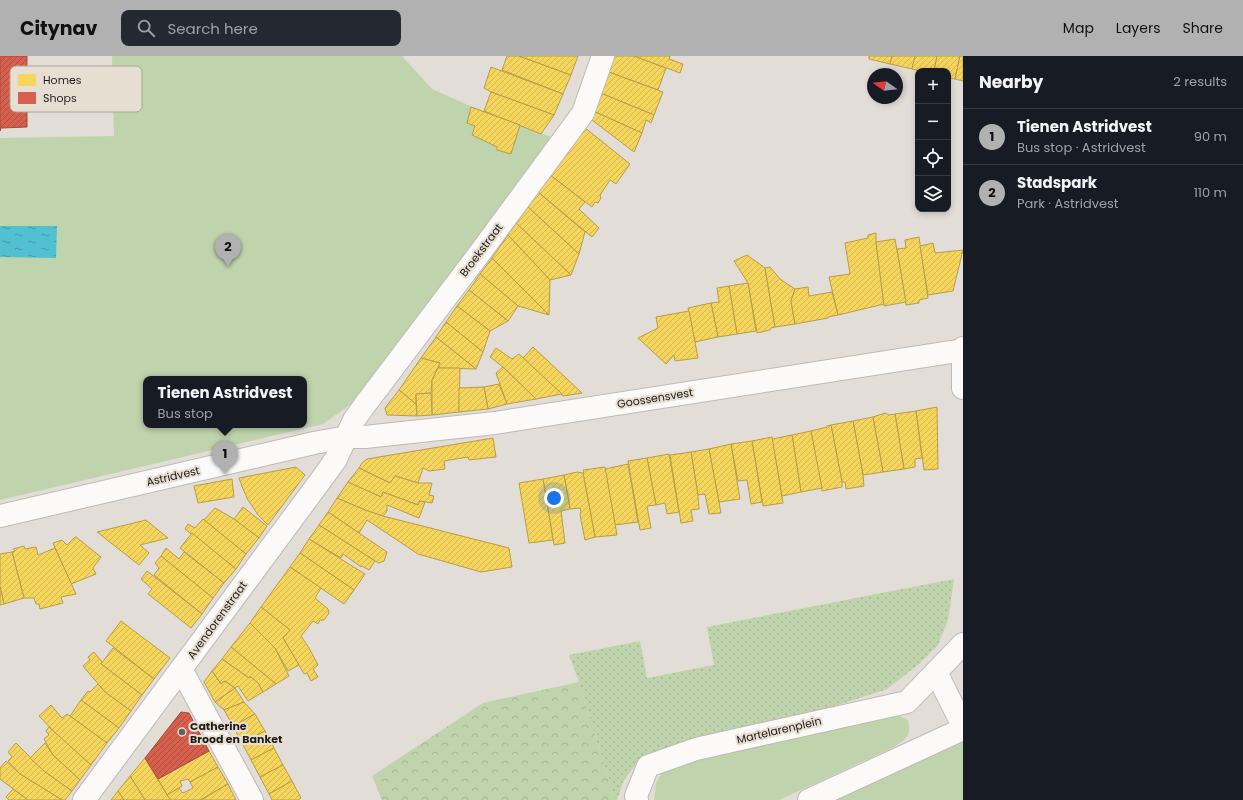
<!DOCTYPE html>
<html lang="en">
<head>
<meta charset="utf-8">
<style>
	:root { --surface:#171b24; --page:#242831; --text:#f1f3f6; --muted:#9ea1a6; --line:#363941; --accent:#b2b1b1 }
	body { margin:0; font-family:Poppins,sans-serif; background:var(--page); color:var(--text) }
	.controls { position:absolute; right:12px; top:12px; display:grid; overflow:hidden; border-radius:8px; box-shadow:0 2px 6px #0003 }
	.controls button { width:36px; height:36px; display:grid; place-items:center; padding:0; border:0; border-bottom:1px solid var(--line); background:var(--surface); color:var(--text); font:20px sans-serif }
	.compass { position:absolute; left:867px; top:12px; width:36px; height:36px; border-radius:50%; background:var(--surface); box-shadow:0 2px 6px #0003; rotate:284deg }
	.you { position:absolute; left:554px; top:442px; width:14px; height:14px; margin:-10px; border:3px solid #fff; border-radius:50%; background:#1a73e8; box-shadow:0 0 0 6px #1a73e833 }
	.badge { display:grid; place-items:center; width:26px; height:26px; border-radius:50%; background:var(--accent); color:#111; font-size:13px; font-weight:700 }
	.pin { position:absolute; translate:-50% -33px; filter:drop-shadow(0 1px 2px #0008) }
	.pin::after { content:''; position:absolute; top:21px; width:14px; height:12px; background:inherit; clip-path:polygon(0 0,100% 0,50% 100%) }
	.popup { position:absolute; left:143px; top:320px; width:164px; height:52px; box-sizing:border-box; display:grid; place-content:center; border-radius:8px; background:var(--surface); filter:drop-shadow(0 1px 3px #0005); font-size:13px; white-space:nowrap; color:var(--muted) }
	.popup b { font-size:15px; color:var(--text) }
	.popup::after { content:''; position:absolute; left:50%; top:100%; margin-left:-8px; border:8px solid transparent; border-top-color:var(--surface) }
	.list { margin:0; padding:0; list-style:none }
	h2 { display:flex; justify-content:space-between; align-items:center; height:52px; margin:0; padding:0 16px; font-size:17px }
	h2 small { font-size:13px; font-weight:400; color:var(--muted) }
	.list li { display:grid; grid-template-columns:26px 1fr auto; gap:12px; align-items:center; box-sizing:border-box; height:56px; padding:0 16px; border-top:1px solid var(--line) }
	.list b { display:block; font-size:15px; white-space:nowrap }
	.list p { margin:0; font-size:13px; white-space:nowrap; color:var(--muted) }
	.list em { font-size:13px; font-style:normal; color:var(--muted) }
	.icon { flex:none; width:22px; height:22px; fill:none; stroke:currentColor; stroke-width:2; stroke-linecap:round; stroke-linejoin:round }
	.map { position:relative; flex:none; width:963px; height:744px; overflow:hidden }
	header { display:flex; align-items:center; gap:24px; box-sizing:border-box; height:56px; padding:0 20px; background:var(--accent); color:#111 }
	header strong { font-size:19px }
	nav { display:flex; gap:22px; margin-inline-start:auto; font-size:14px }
	.search { width:280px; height:36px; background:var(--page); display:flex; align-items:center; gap:10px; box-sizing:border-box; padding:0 14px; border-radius:8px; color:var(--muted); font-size:15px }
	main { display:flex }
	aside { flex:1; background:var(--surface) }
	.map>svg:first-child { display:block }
</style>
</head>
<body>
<header>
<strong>Citynav</strong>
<div class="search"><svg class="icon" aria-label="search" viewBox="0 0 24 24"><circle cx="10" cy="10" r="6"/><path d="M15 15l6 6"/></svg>Search here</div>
<nav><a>Map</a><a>Layers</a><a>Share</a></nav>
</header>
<main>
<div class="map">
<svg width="963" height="744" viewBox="0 0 963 744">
	<defs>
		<pattern id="grass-dots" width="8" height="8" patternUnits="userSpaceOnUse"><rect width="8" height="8" fill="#bfd4ad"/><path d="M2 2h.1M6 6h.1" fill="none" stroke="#a4b694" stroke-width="1.8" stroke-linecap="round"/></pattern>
		<pattern id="forest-crowns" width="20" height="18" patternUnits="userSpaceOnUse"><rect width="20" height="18" fill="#bfd4ad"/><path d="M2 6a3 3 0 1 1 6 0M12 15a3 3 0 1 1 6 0" fill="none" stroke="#a4b694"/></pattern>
		<pattern id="water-ripples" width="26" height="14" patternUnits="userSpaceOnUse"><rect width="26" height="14" fill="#51c0d0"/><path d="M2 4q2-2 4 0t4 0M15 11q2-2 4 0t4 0" fill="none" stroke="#439ba8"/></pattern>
		<pattern id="homes-hatch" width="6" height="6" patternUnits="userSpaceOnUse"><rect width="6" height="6" fill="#f6d55c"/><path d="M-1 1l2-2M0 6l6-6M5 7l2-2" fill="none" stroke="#d3b64f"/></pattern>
		<pattern id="shops-hatch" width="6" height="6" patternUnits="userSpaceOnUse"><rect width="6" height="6" fill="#d6604d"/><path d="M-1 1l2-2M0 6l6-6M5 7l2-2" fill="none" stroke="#ad4f3f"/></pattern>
	</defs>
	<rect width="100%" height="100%" fill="#e2ddd7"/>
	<polygon fill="url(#grass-dots)" points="954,523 948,564 938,589 919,608 887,633 823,654 671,690 637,706 623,726 617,744 615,744 579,626 569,599 640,585 647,622 714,609 707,571"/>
	<polygon fill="url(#forest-crowns)" points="579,626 615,744 382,744 372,720 483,647"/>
	<g fill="#bfd4ad" fill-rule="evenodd">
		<path d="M112 0H402L432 33 468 49 551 81 361 341 323 368 0 444V82L114 80ZM146 323H304V369H146Z"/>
		<path d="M893 657 908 664C912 681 905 684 892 692L779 744H654L656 727 664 713Z"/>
		<polygon points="963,681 963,744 825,744"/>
	</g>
	<polygon fill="url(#water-ripples)" points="0,170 57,170 56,202 0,201"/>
	<g fill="url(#homes-hatch)" stroke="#b69e48">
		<polygon points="507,0 519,0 571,19 563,38 502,14"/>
		<polygon points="519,0 578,0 571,19"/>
		<polygon points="613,0 634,0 666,12 658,34 606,15"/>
		<polygon points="634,0 670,0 669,3 683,8 680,17"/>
		<polygon points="869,0 892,0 890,8 869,3"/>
		<polygon points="892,0 915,0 912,13 890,8"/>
		<polygon points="915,0 937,0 934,15 920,15 912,13"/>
		<polygon points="937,0 960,0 955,23 948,22 948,15 934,15"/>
		<polygon points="960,0 963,0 963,25 955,23"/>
		<polygon points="491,11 563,38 554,59 491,36 484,32"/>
		<polygon points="606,15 663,36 654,59 598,36"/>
		<polygon points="491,36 554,59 541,78 484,55"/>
		<polygon points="598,36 654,59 651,67 646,64 642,77 591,54"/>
		<polygon points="471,51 520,69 511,98 497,94 497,91 472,79 475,70 467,67"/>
		<polygon points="591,54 642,77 634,96 588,61"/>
		<polygon points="584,71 630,108 616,128 610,124 600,139 601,142 598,147 595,146 592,151 550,119"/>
		<polygon points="550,119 585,146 579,153 599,172 592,181 538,136"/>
		<polygon points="538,136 585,176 579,198 528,151"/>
		<polygon points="528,151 579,198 571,219 516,167"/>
		<polygon points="516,167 571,219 550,224 508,179"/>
		<polygon points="876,177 876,186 884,248 838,259 829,221 850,218 845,187 868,182 868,179"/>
		<polygon points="508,179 550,224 549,259 492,202"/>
		<polygon points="919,181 928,242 919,244 919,247 906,249 897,193 906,192 905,184"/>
		<polygon points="895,183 906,246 884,250 876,186"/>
		<polygon points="933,187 935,197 963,194 953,235 928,239 920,190"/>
		<polygon points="747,199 765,212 775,271 771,272 770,274 757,277 748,227 734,205"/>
		<polygon points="492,202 549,259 518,250 480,218"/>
		<polygon points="770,211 780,223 795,233 791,245 795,268 775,271 765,212"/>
		<polygon points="480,218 518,250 508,265 469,234"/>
		<polygon points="748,227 756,275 737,278 729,230"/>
		<polygon points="729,230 737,278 718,281 711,247 719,246 717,232"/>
		<polygon points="808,231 809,240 832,236 838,259 828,261 828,262 795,268 791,245 795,233"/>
		<polygon points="469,234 508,265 490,275 457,250"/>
		<polygon points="711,247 718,281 695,286 688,252"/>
		<polygon points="457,250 490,275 483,296 446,266"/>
		<polygon points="689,255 698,302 675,305 674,299 666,308 638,282 658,272 656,261"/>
		<polygon points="446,266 483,296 476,313 436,281"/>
		<polygon points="436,281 476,313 438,312 440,307 421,302"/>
		<polygon points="533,291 582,337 563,340 523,302"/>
		<polygon points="496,292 512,303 519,298 562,338 536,343 503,311 490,301"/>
		<polygon points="421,302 440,307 432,324 431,337 416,338 416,348 399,334"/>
		<polygon points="503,311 536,343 507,348 496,317"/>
		<polygon points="438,312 460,312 459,356 432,359 432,324"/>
		<polygon points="499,328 507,348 488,353 484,331"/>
		<polygon points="484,331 488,353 459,356 459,332"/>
		<polygon points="399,334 416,348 417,360 387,359 385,352"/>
		<polygon points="431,337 432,359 417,360 416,338"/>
		<polygon points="937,351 938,413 924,414 916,355"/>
		<polygon points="916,355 922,402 915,403 915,411 904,413 895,358"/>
		<polygon points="885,357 889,359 895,358 904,413 883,416 873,361"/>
		<polygon points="873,361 883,416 863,419 853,365"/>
		<polygon points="853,365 863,419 864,430 846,433 845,426 842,426 831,369"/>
		<polygon points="831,369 842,426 842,431 822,435 811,375 827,371 827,370"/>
		<polygon points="811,375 822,432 801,436 792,379"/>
		<polygon points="792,379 801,436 782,440 772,383"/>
		<polygon points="772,381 783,447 763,450 752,385"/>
		<polygon points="493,382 496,401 469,404 468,401 444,405 445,413 429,415 423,412 418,427 395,420 390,427 359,412 362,407 367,403"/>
		<polygon points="752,385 762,446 751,448 747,424 738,425 731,388"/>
		<polygon points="731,388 740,443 719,446 709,393"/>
		<polygon points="709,393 721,457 709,458 705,438 698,439 691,396"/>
		<polygon points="691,396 698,439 699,453 691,454 693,465 681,467 670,399"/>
		<polygon points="669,398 679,456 667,458 665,447 656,449 647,402"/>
		<polygon points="647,402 656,449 647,450 651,472 640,474 628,405"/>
		<polygon points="628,408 638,466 615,469 605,413"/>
		<polygon points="296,411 305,419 268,469 258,459 248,444 243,433 239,422"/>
		<polygon points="605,411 617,479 595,481 583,417 584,416 583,414"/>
		<polygon points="359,412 390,427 395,420 418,427 432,427 429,439 434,440 432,447 420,445 418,449 383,436 381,441 348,426"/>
		<polygon points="577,416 583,417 595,481 585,484 580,459 581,455 580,452 570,453 564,419"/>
		<polygon points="564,419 570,453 561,455 565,487 554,489 543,423"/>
		<polygon points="232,423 234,441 198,447 194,430"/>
		<polygon points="543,423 553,484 529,487 519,427"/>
		<polygon points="348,426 381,441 383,436 418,449 420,445 425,446 419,462 387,449 387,455 383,460 365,454 337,442"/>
		<polygon points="337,442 365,454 383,460 509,492 512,511 481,516 418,498 367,464 359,477 328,456"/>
		<polygon points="243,451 267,470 259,482 234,463"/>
		<polygon points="215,452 234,463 259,482 246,498 204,464"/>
		<polygon points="328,456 387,496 384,505 379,507 375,505 319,469"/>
		<polygon points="203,463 246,498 236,513 185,473 188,468 195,472"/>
		<polygon points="146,464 168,482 140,489 149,497 139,509 97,476"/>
		<polygon points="319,469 375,505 369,514 362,510 361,511 343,498 341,502 309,483"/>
		<polygon points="192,477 236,513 224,527 180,492"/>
		<polygon points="75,481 76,481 101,501 93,512 96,518 71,528 53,487 62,484 67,489"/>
		<polygon points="309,483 365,518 354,534 300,497"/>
		<polygon points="24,490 25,493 36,491 38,499 55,492 76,538 61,541 63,547 40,553 39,548 36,548 34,542 24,542 12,496 15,495 13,493"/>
		<polygon points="166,492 179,503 184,496 224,527 213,542 161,500"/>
		<polygon points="12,496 24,542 4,548 0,531 0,498"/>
		<polygon points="300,497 354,534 344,548 290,511"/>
		<polygon points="161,500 213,542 202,558 154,519 159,512 155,507"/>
		<polygon points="290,511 321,532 315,542 328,553 329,557 324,564 320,564 318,568 313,565 301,580 309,592 318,609 313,613 318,621 311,625 307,617 304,618 283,582 290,574 261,551"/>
		<polygon points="147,515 202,558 191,572 148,538 152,533 141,523"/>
		<polygon points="0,531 4,548 0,549"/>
		<polygon points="261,551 290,574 283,582 299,609 288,615 275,592 250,567"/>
		<polygon points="121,565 170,602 154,623 106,585"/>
		<polygon points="250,567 275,592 289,620 276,628 231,591"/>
		<polygon points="231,591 276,628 263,636 258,627 251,621 249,622 222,603"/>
		<polygon points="113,592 154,623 142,639 101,608"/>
		<polygon points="94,596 102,606 101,608 142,639 131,655 105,636 83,610 90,604 88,601"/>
		<polygon points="222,603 249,622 251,621 258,627 263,636 248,645 238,630 235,632 225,625 221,628 212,615"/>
		<polygon points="212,615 221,628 225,625 235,632 215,646 204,626"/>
		<polygon points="98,628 105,636 131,655 119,672 81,644 88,635 90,636"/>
		<polygon points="235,632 244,646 224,654 215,646"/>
		<polygon points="81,644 119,672 107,687 70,660"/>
		<polygon points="244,646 255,658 233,670 224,654"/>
		<polygon points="51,649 62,662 67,658 70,660 107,687 91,709 59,681 39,660"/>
		<polygon points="255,658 265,675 242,687 233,670"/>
		<polygon points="49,671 91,709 80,724 53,699 44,683 49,679 46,675"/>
		<polygon points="265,675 274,692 251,704 242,687"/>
		<polygon points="16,687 44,715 72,735 65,744 62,744 20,718 8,705 12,701 8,696"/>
		<polygon points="45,687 53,699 80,724 72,735 44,715 30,702"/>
		<polygon points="274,692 283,709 260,721 251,704"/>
		<polygon points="209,695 218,711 190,726 188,723 180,725 182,730 167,739 158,723"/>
		<polygon points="145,702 167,739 171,744 145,744 130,720"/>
		<polygon points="6,705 20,718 62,744 28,744 0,723 0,712"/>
		<polygon points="283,709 292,725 269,738 260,721"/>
		<polygon points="218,711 228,728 200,744 171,744 167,739 179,732 183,737 193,732 190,726"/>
		<polygon points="130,720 145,744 124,744 118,735"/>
		<polygon points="292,725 301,742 298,744 272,744 269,738"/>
		<polygon points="228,728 236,744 201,744"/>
		<polygon points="13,733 28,744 9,744 6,741"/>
		<polygon points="118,735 124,744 111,744"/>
	</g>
	<g fill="url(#shops-hatch)" stroke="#9f4c3d">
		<polygon points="0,0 27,0 27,32 62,33 62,51 27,50 27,71 1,72 0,75"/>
		<polygon points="181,656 189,657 209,695 158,723 145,702"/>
	</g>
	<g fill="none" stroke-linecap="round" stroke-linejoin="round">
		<g stroke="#bebab5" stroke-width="24">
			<g id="minor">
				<polyline points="963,292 963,332"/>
				<polyline points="0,460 314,387 347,381 365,381 495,367 963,294"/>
				<polyline points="181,613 252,744"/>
				<polyline points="936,616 963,670"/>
				<polyline points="84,744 321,424 336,403 354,364 367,346 482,194 583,57 603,0"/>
				<polyline points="637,744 636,740 648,710 696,693 907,646 963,588"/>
				<polyline points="809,744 963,673"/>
			</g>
		</g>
		<use href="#minor" stroke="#fbfaf9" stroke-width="22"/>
	</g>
	<circle fill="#64605c" stroke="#e7ded2" stroke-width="1.5" cx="182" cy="676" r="4"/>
	<g text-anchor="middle" stroke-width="4" stroke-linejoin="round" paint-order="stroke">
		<g font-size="11" fill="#201d19" stroke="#e7ded2">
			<text transform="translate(481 194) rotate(-53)" y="4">Broekstraat</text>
			<text transform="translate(655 342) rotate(-9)" y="4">Goossensvest</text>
			<text transform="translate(173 420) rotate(-13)" y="4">Astridvest</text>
			<text transform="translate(217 564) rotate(-54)" y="4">Avendorenstraat</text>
			<text transform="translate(779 674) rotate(-13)" y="4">Martelarenplein</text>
		</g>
		<g font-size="11" font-weight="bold" fill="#201d19" stroke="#e7ded2" text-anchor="start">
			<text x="190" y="674">Catherine<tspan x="190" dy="13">Brood en Banket</tspan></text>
		</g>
	</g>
	<rect x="10" y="10" width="132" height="46" rx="6" fill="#e7ded2" stroke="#aba49a" stroke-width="1"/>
	<rect x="18" y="18" width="18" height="12" fill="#f6d55c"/>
	<rect x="18" y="36" width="18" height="12" fill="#d6604d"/>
	<g font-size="11" fill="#201d19">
		<text x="43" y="28">Homes</text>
		<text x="43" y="46">Shops</text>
	</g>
</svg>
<div class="controls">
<button>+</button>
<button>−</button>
<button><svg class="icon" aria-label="locate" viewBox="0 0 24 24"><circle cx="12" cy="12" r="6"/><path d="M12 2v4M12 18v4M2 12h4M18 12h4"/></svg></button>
<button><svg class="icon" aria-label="layers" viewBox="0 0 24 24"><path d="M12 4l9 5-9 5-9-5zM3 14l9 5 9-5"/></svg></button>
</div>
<svg class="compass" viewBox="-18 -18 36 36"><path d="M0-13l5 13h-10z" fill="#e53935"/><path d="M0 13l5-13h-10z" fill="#9ea1a6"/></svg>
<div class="you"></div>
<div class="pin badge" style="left:225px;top:418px">1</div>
<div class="popup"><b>Tienen Astridvest</b>Bus stop</div>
<div class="pin badge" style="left:228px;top:211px">2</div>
</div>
<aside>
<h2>Nearby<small>2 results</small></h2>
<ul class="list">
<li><span class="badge">1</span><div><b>Tienen Astridvest</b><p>Bus stop · Astridvest</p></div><em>90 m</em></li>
<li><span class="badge">2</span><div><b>Stadspark</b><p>Park · Astridvest</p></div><em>110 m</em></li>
</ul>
</aside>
</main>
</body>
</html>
